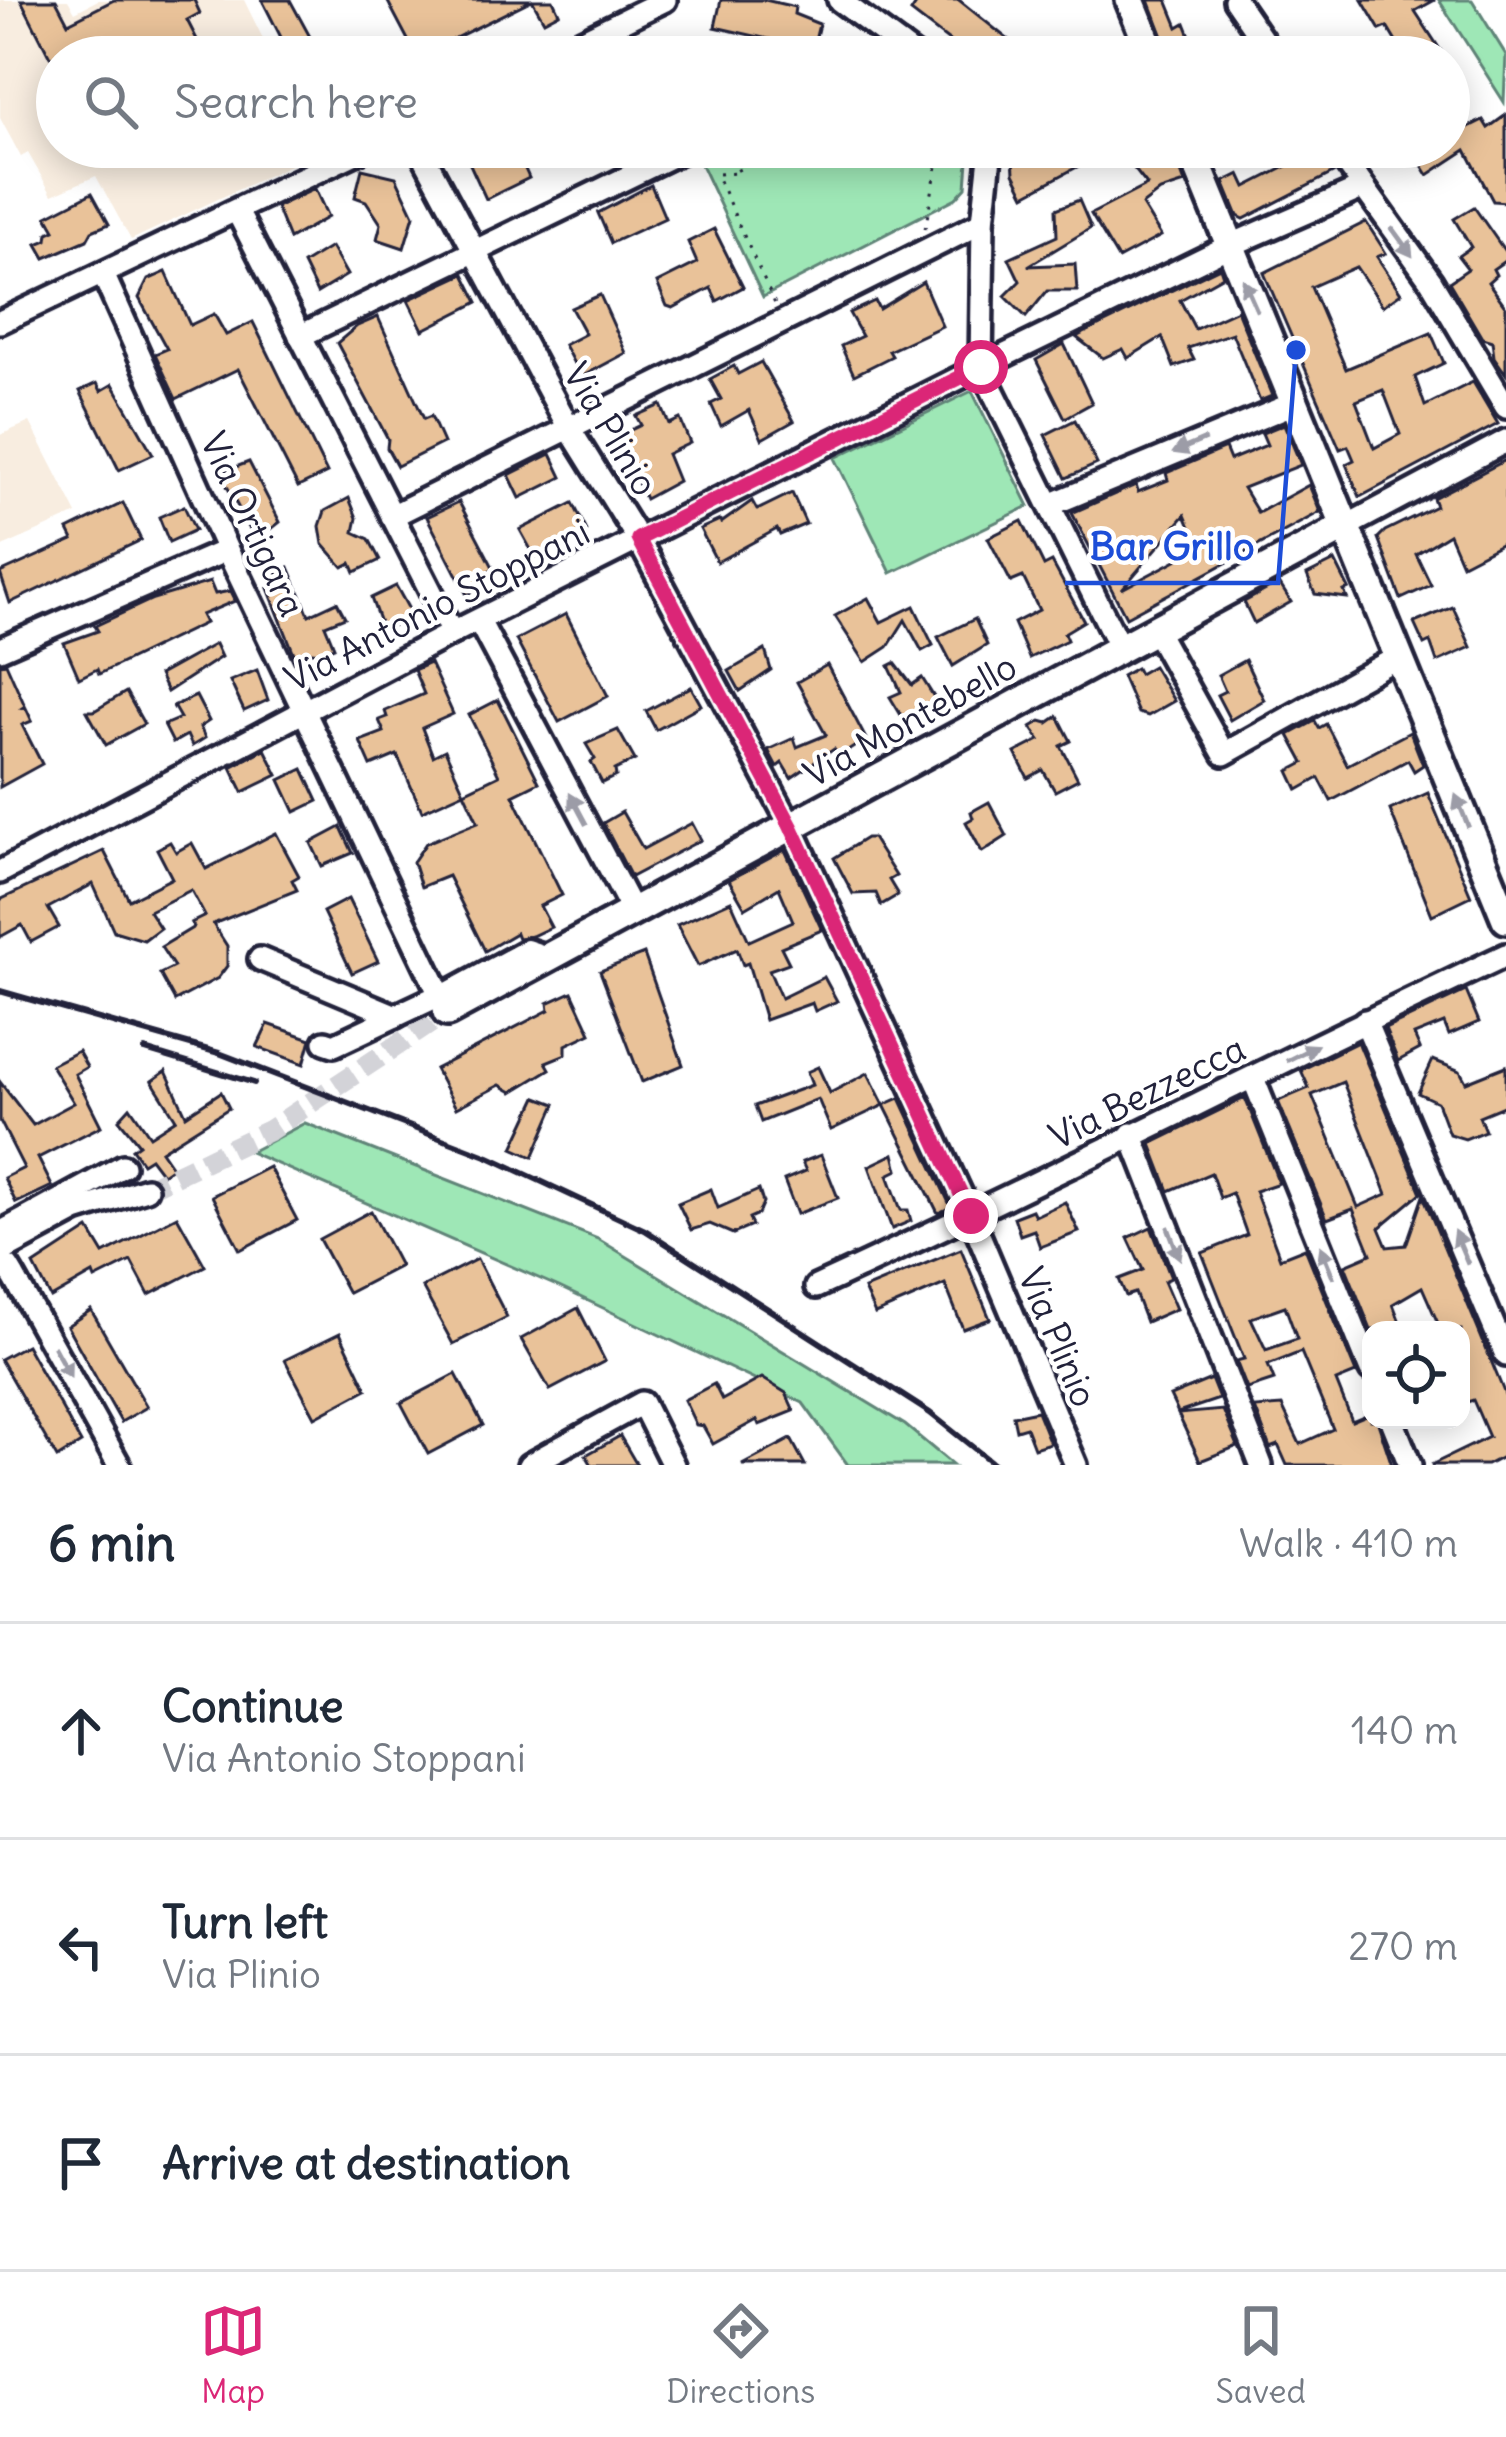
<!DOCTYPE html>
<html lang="en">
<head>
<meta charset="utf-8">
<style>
	:root { --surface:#fff; --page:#f2f2f3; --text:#1f2937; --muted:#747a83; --line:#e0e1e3; --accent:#db2777 }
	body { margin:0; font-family:Delius,sans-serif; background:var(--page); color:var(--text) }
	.controls { position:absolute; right:36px; bottom:36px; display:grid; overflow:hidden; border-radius:24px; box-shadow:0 6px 30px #0003 }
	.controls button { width:108px; height:108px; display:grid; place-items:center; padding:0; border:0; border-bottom:3px solid var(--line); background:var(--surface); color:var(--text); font:60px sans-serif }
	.stop { position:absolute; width:36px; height:36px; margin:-27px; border:9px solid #db2777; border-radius:50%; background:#fff }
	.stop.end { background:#db2777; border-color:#fff; box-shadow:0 3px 12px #0008 }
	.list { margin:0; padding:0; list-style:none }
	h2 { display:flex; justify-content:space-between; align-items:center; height:156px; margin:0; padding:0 48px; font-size:51px }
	h2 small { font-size:39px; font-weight:400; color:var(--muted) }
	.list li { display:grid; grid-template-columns:78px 1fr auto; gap:36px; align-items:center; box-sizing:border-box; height:216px; padding:0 48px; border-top:3px solid var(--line) }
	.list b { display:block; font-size:45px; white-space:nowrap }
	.list p { margin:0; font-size:39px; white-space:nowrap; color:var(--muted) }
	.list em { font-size:39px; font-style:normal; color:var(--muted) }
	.icon { flex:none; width:66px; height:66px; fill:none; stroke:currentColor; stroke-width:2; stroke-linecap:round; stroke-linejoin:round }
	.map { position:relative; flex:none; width:1506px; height:1465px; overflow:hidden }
	.search { position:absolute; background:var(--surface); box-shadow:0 6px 30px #0003; left:36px; right:36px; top:36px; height:132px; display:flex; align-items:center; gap:30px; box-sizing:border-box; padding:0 42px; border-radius:66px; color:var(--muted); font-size:45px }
	.sheet { height:804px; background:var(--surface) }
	nav { display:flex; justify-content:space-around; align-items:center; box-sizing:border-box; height:168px; border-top:3px solid var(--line); background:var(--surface); font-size:33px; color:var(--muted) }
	nav a { display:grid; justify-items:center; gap:6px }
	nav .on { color:var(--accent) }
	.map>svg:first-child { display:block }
</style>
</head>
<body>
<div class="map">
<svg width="1506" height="1465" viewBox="0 0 1506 1465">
	<rect width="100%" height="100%" fill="#fff"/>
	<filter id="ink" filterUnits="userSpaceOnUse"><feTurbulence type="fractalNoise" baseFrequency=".00833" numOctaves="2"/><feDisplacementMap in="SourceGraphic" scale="24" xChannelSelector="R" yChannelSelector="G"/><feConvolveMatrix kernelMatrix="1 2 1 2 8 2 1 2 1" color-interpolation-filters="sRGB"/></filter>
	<g filter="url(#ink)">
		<g fill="#f8ede0">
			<polygon points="0,0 68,0 75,12 98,0 244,0 272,57 57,57 57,147 318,147 320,151 131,240 96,176 52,195 28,153 21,157 0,118"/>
			<polygon points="30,422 77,514 0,548 0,435"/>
		</g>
		<g fill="#9ee7b6" stroke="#608478" stroke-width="3">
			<polygon points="1439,0 1472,0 1506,55 1504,102"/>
			<polygon points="715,147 969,147 966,187 956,198 763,297 697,156"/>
			<polygon points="972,391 1029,506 891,573 835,458"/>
			<polygon points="305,1123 598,1239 905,1425 953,1465 848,1465 803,1403 559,1287 250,1152"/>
		</g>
		<g fill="#e9c299" stroke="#22223b" stroke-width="3" fill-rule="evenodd">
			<polygon points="21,0 56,0 68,23 114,0 194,0 200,13 187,20 206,57 50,57"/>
			<polygon points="262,0 290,0 321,57 291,57"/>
			<polygon points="387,0 553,0 559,13 544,21 532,0 417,57"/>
			<polygon points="721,0 765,0 795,7 794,14 819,24 813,49 715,27"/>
			<polygon points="919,0 959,0 1030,57 970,57 911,12"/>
			<polygon points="1149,0 1167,0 1178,27 1185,23 1194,46 1170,55"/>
			<polygon points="1362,0 1435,0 1415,11 1445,57 1405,57 1387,27 1380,30"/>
			<polygon points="1506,115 1506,202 1493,201 1466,150 1428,175 1411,147 1449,147 1449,137 1483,120 1488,128"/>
			<polygon points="462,147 515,147 529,178 486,199"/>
			<polygon points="1033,147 1114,147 1025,195 1014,173 1013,157"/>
			<polygon points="1117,147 1172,147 1185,183 1160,191 1142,205 1161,236 1118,259 1091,214 1147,185"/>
			<polygon points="1297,147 1316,147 1333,173 1244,219 1238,216 1224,182 1240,174 1246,187 1303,158"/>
			<polygon points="362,169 396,177 414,215 404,248 377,239 381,224 366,201 355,197"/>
			<polygon points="651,185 665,218 611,243 598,213"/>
			<polygon points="315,189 328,217 289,239 276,207"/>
			<polygon points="92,193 109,224 92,231 87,240 45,258 37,244 47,240 48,233 55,230 47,216"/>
			<polygon points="1079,200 1091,228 1028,266 1075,264 1077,291 1047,291 1026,317 1005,296 1020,281 1009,258 1057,236 1056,209"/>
			<polygon points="1474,207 1506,253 1506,260 1493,269 1496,275 1488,282 1506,307 1506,374 1494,357 1492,341 1482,338 1449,282 1468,269 1458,256 1471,247 1454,219"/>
			<path d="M1366 222 1386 253 1377 257 1401 293 1383 306 1356 267 1311 287 1346 369 1431 333 1444 363 1415 377 1425 406 1473 382 1498 424 1360 497 1346 464 1354 460 1348 446 1340 449 1264 273ZM1383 390 1400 434 1374 448 1356 401Z"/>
			<polygon points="714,229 743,287 717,301 711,288 673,308 667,306 657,283 697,263 688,242"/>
			<polygon points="331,247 347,275 317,293 303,264"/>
			<polygon points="1220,267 1223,276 1180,300 1195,329 1237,310 1272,396 1260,401 1232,333 1188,348 1194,360 1174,367 1162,337 1128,358 1123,349 1103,358 1076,337"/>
			<polygon points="166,272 190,325 214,314 226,335 253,322 327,473 298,487 238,369 176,399 155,354 167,349 139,298 148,280"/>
			<polygon points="464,274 478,302 423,330 408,300"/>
			<polygon points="923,282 942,326 889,351 892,356 854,375 841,346 862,336 849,313 875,301 879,309"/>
			<polygon points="600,295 626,353 581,377 564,345 585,334 571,308"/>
			<polygon points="378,317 424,419 431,416 443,443 397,466 387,448 388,439 337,343 357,326"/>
			<polygon points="1064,344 1092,403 1065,418 1036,360"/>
			<polygon points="761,362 794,421 762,439 749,410 721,426 711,404 721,399 710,379 734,366 738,374"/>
			<polygon points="97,383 101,391 113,384 153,454 119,470 80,391"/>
			<polygon points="661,405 669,424 680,419 690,443 667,454 678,481 645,499 618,436 641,425 636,416"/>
			<polygon points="1075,420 1097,464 1066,478 1045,435"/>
			<path d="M1284 424 1301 465 1243 488 1258 513 1309 485 1320 512 1126 617 1072 513 1136 485 1138 492 1168 480 1166 473 1225 448 1230 460 1267 445 1262 433ZM1185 515 1199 548 1122 589Z"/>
			<polygon points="551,454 562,477 520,498 509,475"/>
			<polygon points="1506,460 1506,541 1462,564 1449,534 1416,554 1431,585 1401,599 1378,538 1385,531 1436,506 1433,498"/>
			<polygon points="249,462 280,522 256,541 220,473"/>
			<polygon points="792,493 806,524 780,535 777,529 717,562 700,529 720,520 721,523 752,501 757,510"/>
			<polygon points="349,498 357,518 354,532 369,539 380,560 355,572 351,563 343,567 323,544 320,526 325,511"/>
			<polygon points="459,502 494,569 487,572 490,581 467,595 427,517"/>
			<polygon points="123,503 141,540 10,603 0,573 73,540 68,530"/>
			<polygon points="573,503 587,531 535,557 520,530"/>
			<polygon points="184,506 195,530 169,542 159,517"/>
			<polygon points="1022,521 1044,566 1052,562 1084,621 1064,633 1067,640 1029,658 1014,623 1039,610 1023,577 1011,582 988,538"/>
			<polygon points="1335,561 1349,589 1344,591 1347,598 1315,594 1307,575"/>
			<polygon points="289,567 309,615 337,602 345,617 325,625 334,647 320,653 304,651 295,656 268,588 280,583 277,573"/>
			<polygon points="210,582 215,594 230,591 235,601 201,615 205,623 99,674 97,669 79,678 64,643 98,631 95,626 153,599"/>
			<polygon points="1279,583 1291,602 1254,623 1244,602"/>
			<polygon points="396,586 412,615 383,631 371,598"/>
			<polygon points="868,598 881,622 914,606 933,645 922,651 905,620 888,647 865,662 835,616"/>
			<polygon points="1453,607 1471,647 1437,662 1430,642 1424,645 1414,623"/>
			<polygon points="566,614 608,696 559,722 516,640"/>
			<polygon points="975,619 987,645 953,666 938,637"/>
			<polygon points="215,644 221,657 167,692 159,675"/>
			<polygon points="765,650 771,670 740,691 729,671"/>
			<polygon points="1245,660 1264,700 1230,720 1217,695 1225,691 1218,675"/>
			<polygon points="6,663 25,706 22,708 26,708 32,721 22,725 42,764 0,787 0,664"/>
			<polygon points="430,663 453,714 422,728 433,756 445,750 464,792 422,811 397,755 371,766 360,741 384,732 379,720 387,717 385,711 424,694 414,670"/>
			<polygon points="895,663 912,685 922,678 937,702 904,720 890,697 901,692 889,666"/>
			<polygon points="827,665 866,739 839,757 834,749 791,778 782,763 777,767 768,750 794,738 797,747 826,735 797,682"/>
			<polygon points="1153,666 1174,701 1148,716 1138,713 1122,676 1136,668 1139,674"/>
			<polygon points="257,670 268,700 244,711 230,681"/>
			<polygon points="691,687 701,705 656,730 646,711"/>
			<polygon points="126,692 144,724 106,745 87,711 94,711"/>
			<polygon points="196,696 209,721 200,727 205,738 192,746 187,735 173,743 164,725 180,718 173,706"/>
			<polygon points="498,700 539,782 513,795 562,895 540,906 551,927 532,936 518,938 516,933 485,951 448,876 421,887 413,862 426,843 478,822 464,792 499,775 469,715"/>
			<polygon points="1058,716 1071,741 1061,746 1078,779 1055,791 1043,770 1028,778 1015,753 1040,740 1031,727 1041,721 1048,723"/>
			<polygon points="1315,721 1319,728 1326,724 1347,765 1410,732 1423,765 1414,771 1408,760 1331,801 1319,778 1298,790 1289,771 1304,763 1289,735"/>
			<polygon points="618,730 635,760 615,770 616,776 602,783 591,762 595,759 586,744"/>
			<polygon points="265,749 278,775 243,792 231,767"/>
			<polygon points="303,769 318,801 295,812 280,780"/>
			<polygon points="1428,793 1471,896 1432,915 1390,810"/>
			<polygon points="989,802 1007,836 982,852 966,822 973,818 971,812"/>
			<polygon points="622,812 643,849 692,823 701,840 631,877 603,823"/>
			<polygon points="341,827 353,853 322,866 311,843"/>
			<polygon points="276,833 299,876 292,880 297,890 213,924 227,946 227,966 218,978 175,1001 160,974 174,967 161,947 194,927 191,923 205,916 191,890 149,911 160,928 144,940 114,931 93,884 48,908 59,927 31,942 22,925 0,937 0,900 104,851 129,900 172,878 157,849 170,842 176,852 192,843 206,869"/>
			<polygon points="866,838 872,838 896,876 889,880 898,895 881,905 876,893 853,894 834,858"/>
			<polygon points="785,850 822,930 781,947 789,963 769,970 781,998 824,977 837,1001 815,1011 812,1003 765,1020 748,963 743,965 737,949 698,966 677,925 731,901 749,941 793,921 779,888 745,908 729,880"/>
			<polygon points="348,899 378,961 352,973 323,912"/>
			<polygon points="644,954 683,1065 642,1082 600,971"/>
			<polygon points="1466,991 1479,1022 1449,1035 1444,1023 1414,1035 1420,1049 1398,1061 1385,1029"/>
			<polygon points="572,992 591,1033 566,1045 566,1054 546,1062 550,1069 512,1092 500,1085 456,1108 435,1069 549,1010 548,1003"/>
			<polygon points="268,1024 311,1039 304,1064 257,1047"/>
			<path d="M1358 1042 1421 1193 1379 1228 1387 1247 1406 1245 1423 1196 1506 1397V1455L1487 1465H1431L1489 1437 1473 1400 1461 1404V1330H1441L1422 1287 1393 1304 1403 1330H1371L1345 1265 1371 1254 1353 1209 1327 1219 1278 1101 1309 1088 1301 1070ZM1343 1082 1387 1194 1358 1207 1312 1095Z"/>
			<polygon points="78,1051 87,1067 75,1074 101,1126 38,1158 52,1186 16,1203 4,1178 24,1168 0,1121 0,1082 33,1125 74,1103 51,1065"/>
			<polygon points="1433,1060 1460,1071 1466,1082 1506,1066 1506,1105 1479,1116 1485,1131 1465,1139 1449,1134 1437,1102 1418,1093"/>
			<polygon points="818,1067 830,1093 868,1073 884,1105 831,1130 818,1099 761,1122 755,1106 812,1085 807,1072"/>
			<polygon points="166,1071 186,1115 221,1092 229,1108 161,1151 172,1167 162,1174 150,1158 142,1163 132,1149 139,1144 119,1119 130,1107 150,1136 176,1119 152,1081"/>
			<polygon points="537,1097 556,1104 533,1157 513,1148"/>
			<polygon points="900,1098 951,1207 938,1213 884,1105"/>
			<path d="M1245 1098 1279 1183 1255 1191 1280 1258 1305 1248 1356 1373 1336 1381 1352 1421 1371 1413V1420H1377L1392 1465H1287L1278 1445 1270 1448 1255 1408 1282 1406 1300 1444 1333 1429 1301 1352 1268 1365 1274 1380 1247 1389 1236 1361 1244 1359 1202 1253 1247 1235 1232 1193 1220 1198 1211 1173 1169 1191 1151 1144ZM1285 1306 1297 1339 1266 1350 1251 1318Z"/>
			<polygon points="894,1154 898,1170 888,1175 901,1210 908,1210 911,1221 892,1229 869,1166"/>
			<polygon points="821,1155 838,1198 797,1214 784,1180 806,1171 802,1162"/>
			<polygon points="269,1167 297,1220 240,1250 212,1196"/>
			<polygon points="711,1189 718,1208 759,1190 763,1203 758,1214 749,1218 752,1226 733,1234 710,1224 691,1230 678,1203"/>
			<polygon points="1065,1202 1079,1232 1040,1247 1034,1230 1020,1235 1014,1217 1032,1210 1035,1216"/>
			<polygon points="371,1211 400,1266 348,1293 319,1239"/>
			<polygon points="177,1216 205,1266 149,1295 131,1261 95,1279 93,1274 51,1298 34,1265 89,1229 104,1254"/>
			<polygon points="1151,1227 1171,1278 1164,1281 1176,1309 1146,1322 1135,1293 1126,1296 1119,1279 1143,1270 1128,1238"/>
			<polygon points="961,1249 990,1319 963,1329 945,1284 875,1314 864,1289"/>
			<polygon points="477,1259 507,1317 453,1344 422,1287"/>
			<polygon points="578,1308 605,1361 550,1390 521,1339"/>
			<polygon points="91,1310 147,1407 121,1422 67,1326"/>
			<polygon points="340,1333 367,1389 315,1417 285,1360"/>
			<polygon points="26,1345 81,1443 57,1458 0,1359"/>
			<polygon points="456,1374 483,1425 428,1454 401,1403"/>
			<polygon points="762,1378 786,1393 794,1411 759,1425 757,1420 713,1444 703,1426 696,1425 684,1400 714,1384 722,1400"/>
			<polygon points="1211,1379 1219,1399 1178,1413 1170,1396"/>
			<polygon points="1223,1410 1238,1446 1200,1461 1178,1414"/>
			<polygon points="1037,1411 1050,1443 1034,1448 1026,1427 1016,1430 1013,1416"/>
			<polygon points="620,1436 637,1465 592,1465 586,1455"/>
			<polygon points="791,1439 805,1465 742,1465"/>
		</g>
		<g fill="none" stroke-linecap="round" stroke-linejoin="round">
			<polyline stroke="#d3d3d8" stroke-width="21" stroke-dasharray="21 10" stroke-linecap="butt" points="146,1189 270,1130 447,1012"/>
			<g stroke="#22223b" stroke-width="26">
				<polyline id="pedestrian" points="440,995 527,948 545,954"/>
			</g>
			<g stroke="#22223b" stroke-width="30">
				<g id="minor">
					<polyline points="839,0 916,57"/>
					<polyline points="1235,0 1274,57"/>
					<polyline points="549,57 665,0"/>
					<polyline points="876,57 900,45"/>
					<polyline points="419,147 569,428 638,539 791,826 971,1216 1076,1465"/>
					<polyline points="991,147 983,222 981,367 1119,646"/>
					<polyline points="1335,147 1431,281 1506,407"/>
					<polyline points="237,211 452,633"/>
					<polyline points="103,274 227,550 440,995 334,1045 325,1042"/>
					<polyline points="0,322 368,147"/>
					<polyline points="300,336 690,147"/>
					<polyline points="1050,505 1297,402"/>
					<polyline points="392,516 983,222"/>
					<polyline points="1345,527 1506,441"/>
					<polyline points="479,621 633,912"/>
					<polyline points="1154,628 1224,754 1398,657"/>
					<polyline points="0,649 227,550"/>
					<polyline points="0,872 452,633 981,367 1229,246 1362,188"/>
					<polyline points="260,959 396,1016"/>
					<polyline points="1365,1021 1506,1355"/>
					<polyline points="1253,1078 1371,1370"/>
					<polyline points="1131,1134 1261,1465"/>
					<polyline points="0,1233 123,1166"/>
					<polyline points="0,1252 76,1211 146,1189"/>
					<polyline points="0,1267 8,1267 14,1277 119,1465"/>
					<path d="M816 1287C1048 1181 1275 1063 1506 955"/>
					<polyline points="1392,1420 1410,1465"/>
					<polyline points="529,1465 642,1403 673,1465"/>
				</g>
			</g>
			<g stroke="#22223b" stroke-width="36">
				<g id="tertiary">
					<polyline points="1130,0 1153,57"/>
					<polyline points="1190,147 1506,919"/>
					<polyline points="447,1012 1345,527"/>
				</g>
			</g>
			<g stroke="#22223b" stroke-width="3" stroke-dasharray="3 9" stroke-linecap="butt">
				<polyline points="727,147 740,173 716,174 775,304"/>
				<polyline points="925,229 939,156 928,147"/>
			</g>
			<use href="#pedestrian" stroke="#fff" stroke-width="16"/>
			<use href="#minor" stroke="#fff" stroke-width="21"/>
			<use href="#tertiary" stroke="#fff" stroke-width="27"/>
			<g stroke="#22223b" stroke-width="6">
				<polyline points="0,991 219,1053 489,1157 645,1230 930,1413 995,1465"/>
				<polyline points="145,1050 254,1083"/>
			</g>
		</g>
		<defs><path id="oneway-solid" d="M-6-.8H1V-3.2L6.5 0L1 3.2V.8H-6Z" transform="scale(3)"/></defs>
		<g fill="#9c9ca7">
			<use href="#oneway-solid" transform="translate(1402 242) rotate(54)"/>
			<use href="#oneway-solid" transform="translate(1250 295) rotate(-114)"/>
			<use href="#oneway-solid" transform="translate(1189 446) rotate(157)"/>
			<use href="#oneway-solid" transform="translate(578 809) rotate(-118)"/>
			<use href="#oneway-solid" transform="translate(1462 811) rotate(-112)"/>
			<use href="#oneway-solid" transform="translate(1302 1053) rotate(-27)"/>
			<use href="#oneway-solid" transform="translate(1174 1243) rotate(69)"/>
			<use href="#oneway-solid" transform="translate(1461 1247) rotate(-113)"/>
			<use href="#oneway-solid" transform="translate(1327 1262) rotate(-112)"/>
			<use href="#oneway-solid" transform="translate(62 1362) rotate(61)"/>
		</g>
	</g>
	<g fill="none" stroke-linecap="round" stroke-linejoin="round" filter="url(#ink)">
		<polyline stroke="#db2777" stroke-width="15" points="971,1216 791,826 638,539 981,367"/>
	</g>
	<g text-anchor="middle" stroke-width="9" stroke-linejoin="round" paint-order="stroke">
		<g font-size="36" fill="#22223b" stroke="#fff">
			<text transform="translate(611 429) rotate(59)" y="13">Via Plinio</text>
			<text transform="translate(253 524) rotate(65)" y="13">Via Ortigara</text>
			<text transform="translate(437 605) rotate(-27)" y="13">Via Antonio Stoppani</text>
			<text transform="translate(910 720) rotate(-29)" y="13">Via Montebello</text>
			<text transform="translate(1147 1092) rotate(-26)" y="13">Via Bezzecca</text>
			<text transform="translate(1058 1337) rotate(67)" y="13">Via Plinio</text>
		</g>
	</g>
	<path fill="none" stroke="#1d4ed8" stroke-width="4.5" d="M1296 350L1278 583H1065"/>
	<circle fill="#1d4ed8" stroke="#fff" stroke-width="4.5" cx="1296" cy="350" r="12"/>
	<g font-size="39" text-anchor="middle" font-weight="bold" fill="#1d4ed8" stroke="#fff" stroke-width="9" stroke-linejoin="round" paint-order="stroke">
		<text x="1172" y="560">Bar Grillo</text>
	</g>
</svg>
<div class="controls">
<button><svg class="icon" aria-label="locate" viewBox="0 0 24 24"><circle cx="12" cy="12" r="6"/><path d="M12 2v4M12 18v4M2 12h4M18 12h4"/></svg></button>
</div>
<div class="stop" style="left:981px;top:367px"></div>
<div class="stop end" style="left:971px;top:1216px"></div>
<div class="search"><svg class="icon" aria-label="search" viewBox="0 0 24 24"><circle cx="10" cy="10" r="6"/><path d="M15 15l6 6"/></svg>Search here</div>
</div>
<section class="sheet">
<h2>6 min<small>Walk · 410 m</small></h2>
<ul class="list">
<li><svg class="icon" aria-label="ahead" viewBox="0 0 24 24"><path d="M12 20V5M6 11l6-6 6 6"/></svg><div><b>Continue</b><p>Via Antonio Stoppani</p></div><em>140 m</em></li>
<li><svg class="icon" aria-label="left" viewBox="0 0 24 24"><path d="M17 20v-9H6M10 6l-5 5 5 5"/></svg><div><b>Turn left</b><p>Via Plinio</p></div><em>270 m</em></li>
<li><svg class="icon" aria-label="arrive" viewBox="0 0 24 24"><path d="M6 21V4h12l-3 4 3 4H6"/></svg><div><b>Arrive at destination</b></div></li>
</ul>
</section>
<nav>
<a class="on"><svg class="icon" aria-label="map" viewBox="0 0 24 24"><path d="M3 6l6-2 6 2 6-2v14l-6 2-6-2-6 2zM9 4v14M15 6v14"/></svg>Map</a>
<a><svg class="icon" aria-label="directions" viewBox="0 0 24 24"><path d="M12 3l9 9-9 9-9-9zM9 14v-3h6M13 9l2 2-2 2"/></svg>Directions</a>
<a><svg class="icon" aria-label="saved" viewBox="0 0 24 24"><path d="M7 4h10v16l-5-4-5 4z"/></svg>Saved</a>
</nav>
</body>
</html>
